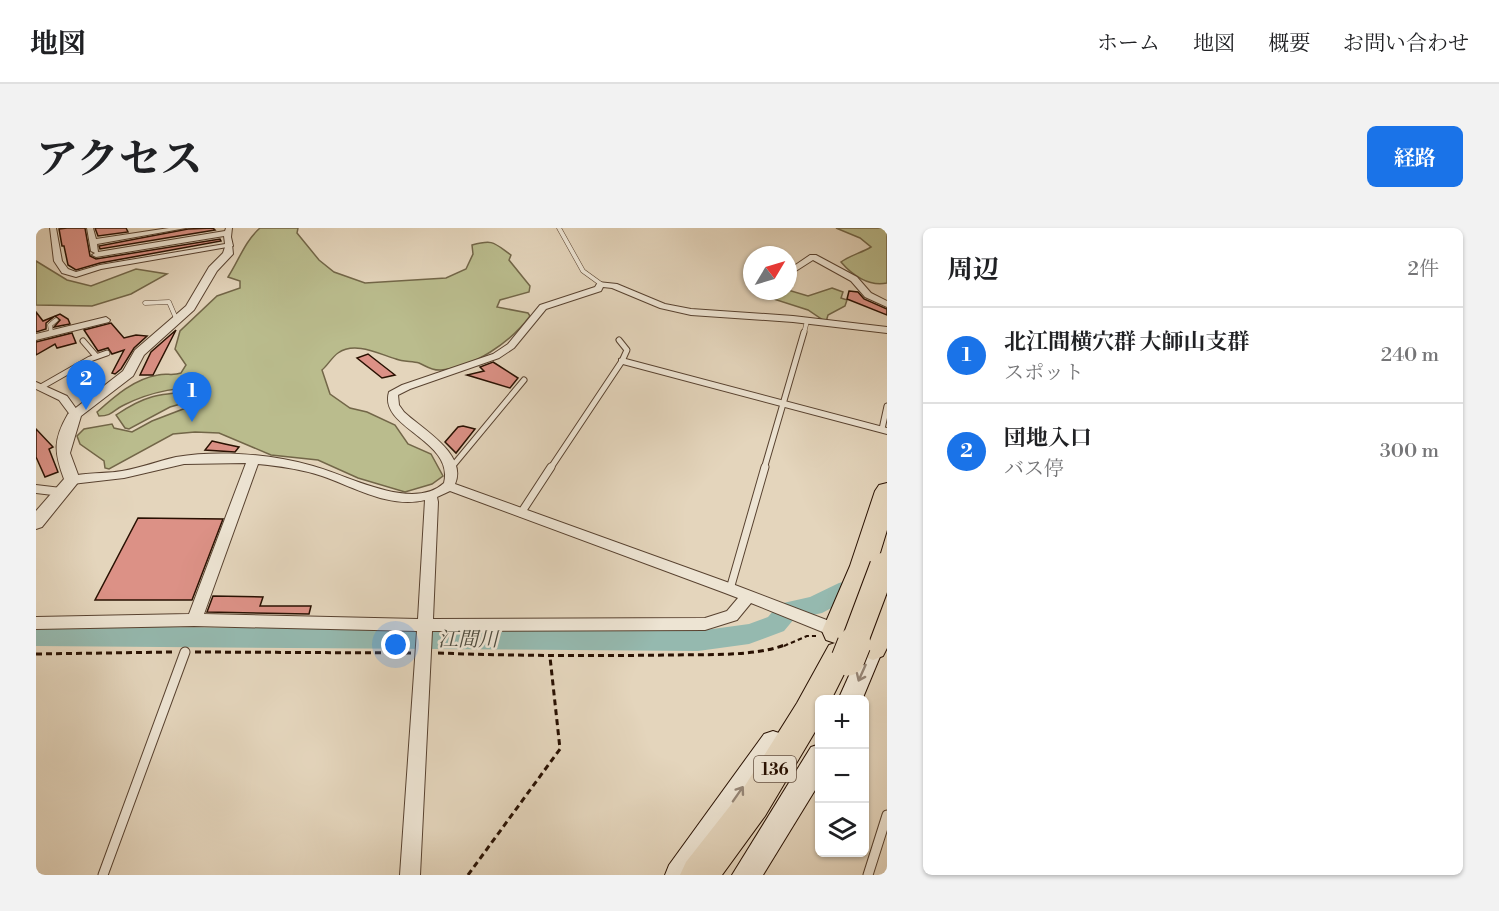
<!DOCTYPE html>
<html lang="ja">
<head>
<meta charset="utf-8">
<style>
	:root { --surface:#fff; --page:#f2f2f2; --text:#202124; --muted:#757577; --line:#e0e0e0; --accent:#1a73e8 }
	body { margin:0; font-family:"Libre Bodoni","Noto Serif JP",serif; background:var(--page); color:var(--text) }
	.controls { position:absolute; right:18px; bottom:18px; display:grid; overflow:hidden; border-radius:9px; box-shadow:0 2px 4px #0004 }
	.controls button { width:54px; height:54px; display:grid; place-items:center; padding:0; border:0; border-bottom:2px solid var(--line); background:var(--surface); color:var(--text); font:30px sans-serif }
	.compass { position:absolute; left:707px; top:18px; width:54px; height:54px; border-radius:50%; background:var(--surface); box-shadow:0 2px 4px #0004; rotate:52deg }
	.you { position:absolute; left:360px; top:417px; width:21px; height:21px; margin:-15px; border:4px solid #fff; border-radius:50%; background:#1a73e8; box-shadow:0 0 0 9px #1a73e833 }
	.badge { display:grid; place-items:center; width:39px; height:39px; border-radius:50%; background:var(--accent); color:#fff; font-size:20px; font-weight:700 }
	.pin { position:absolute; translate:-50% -50px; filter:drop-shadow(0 2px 3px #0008) }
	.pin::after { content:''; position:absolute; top:32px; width:21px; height:18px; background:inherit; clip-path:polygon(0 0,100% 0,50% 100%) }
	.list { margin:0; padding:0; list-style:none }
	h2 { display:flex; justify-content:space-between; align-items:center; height:78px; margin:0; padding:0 24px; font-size:26px }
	h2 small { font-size:20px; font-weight:400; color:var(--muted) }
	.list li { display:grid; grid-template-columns:39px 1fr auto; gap:18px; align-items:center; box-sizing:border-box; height:96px; padding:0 24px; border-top:2px solid var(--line) }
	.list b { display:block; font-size:22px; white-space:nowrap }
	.list p { margin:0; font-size:20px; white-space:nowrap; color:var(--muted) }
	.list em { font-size:20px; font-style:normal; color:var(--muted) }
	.icon { flex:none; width:33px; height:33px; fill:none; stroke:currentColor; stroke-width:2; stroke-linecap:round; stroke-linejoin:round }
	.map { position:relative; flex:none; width:851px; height:647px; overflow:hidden; border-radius:9px }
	header { display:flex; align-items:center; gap:36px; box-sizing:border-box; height:84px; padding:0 30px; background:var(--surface); border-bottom:2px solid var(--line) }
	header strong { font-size:28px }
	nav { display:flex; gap:33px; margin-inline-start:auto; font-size:21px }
	.intro { display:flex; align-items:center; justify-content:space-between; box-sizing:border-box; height:144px; padding:0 36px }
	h1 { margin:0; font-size:42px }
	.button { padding:15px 27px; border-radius:9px; background:var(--accent); color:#fff; font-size:21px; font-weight:700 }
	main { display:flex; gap:36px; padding:0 36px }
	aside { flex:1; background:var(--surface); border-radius:9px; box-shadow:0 2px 4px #0004 }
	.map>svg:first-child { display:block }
</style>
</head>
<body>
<header>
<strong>地図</strong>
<nav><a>ホーム</a><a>地図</a><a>概要</a><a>お問い合わせ</a></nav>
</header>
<div class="intro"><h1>アクセス</h1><a class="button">経路</a></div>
<main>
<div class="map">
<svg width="851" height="647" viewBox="0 0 851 647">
	<rect width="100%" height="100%" fill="#e4d5bc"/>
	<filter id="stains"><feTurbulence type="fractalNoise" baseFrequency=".00333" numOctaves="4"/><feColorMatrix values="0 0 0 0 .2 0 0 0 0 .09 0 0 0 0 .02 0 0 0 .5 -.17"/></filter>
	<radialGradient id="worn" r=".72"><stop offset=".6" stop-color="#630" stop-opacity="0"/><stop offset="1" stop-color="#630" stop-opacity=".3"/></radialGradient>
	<g fill="#babc8d" stroke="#726648" stroke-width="1.5">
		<path d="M224 0H262L261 5 283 32 298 44 329 55 410 50 430 41 437 26 436 17C458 11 458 15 475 27L473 32 494 58 493 64 464 72 461 79 492 85 494 88C475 114 437 140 405 142 396 143 390 138 383 135 376 133 367 134 360 131 343 126 319 113 302 125 296 129 292 137 286 142L294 166 314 180 331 184 359 197 372 216 395 226 407 248 396 256 369 264 322 250 282 232 235 227 183 205 159 204 137 206 73 241 69 240 68 233 44 216 41 208 48 201 76 196 78 200 96 204 116 193 168 173 173 168C155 151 108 167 88 177 77 182 77 188 63 188L61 184C79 168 98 151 122 147 130 145 137 148 145 145L150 137 139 121 144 103 181 68 204 60V53L192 49C203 32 209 13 224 0Z"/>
		<path d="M800 0H851V55C833 59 816 47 805 34 815 27 825 25 835 19L824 10Z"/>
		<polygon points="0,33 31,52 55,58 100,41 131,46 95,66 56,78 0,77"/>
		<polygon points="796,60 807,64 805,70 811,72 809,78 792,87 790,94 772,82 722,66 728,63 752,62 772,68"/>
		<path d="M161 163 166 165 169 169 134 179 93 201 89 200 80 187C111 166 124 166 161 163Z"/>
	</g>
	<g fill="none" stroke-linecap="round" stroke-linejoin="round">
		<polygon fill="#95b9af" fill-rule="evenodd" points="830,348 838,351 841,357 838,363 816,369 786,385 758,391 748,403 713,416 662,423 0,418 0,398 662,403 713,396 732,389 743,376 774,369 803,355"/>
	</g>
	<g fill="#dc9186" stroke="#291102" stroke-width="1.5">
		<polygon points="31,0 49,0 54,28 60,31 184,11 185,13 64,35 40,42 32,37 28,18 26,18 23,1"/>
		<polygon points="59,0 90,0 92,4 62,8"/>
		<polygon points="177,0 179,2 64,21 63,18 152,1"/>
		<polygon points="813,63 822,64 828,71 851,81 851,87 811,71"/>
		<polygon points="0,84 7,93 24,86 32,91 34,96 18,99 24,92 19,88 10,95 10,101 0,104"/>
		<polygon points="75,95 88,110 100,107 111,108 98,120 85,141 79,146 76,145 88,122 76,126 72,120 62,123 48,102"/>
		<polygon points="140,102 117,147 104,147 115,124"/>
		<polygon points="36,105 40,115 21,120 19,116 0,127 0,114"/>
		<polygon points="332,126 359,147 346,150 321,130"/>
		<polygon points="457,134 482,150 474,160 431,147 448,143 444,139"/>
		<polygon points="50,153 61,161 53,167 47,167 37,159"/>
		<polygon points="427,198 439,201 420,225 409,214 422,199"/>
		<polygon points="0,201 17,219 13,221 22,244 9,249 0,229"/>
		<polygon points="176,213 189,216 203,219 199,224 169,222"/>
		<polygon points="102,290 187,291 156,372 59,372"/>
		<polygon points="177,368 227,369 224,378 275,378 273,386 171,384"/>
	</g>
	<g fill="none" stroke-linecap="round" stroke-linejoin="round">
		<g stroke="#584230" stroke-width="5">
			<g id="service-far3">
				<polyline points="523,0 547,43 565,56"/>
				<polyline points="109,75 133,74 139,88 143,90"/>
				<polyline points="15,104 14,97 20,92"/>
				<polyline points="768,105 771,93"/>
			</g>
		</g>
		<g stroke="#584230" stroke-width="7">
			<g id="service-far2">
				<polyline points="47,113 60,128"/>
				<polyline points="5,159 54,131 71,125"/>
				<polyline points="846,201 851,178"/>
				<polyline points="415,240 488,152"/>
				<polyline points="514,241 586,133 591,122 583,112"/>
				<polyline points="728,241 768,104"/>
			</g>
		</g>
		<g stroke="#584230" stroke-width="9">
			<g id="service-far1">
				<polyline points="485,285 515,239"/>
				<polyline points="694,361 729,239"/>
			</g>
		</g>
		<g stroke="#584230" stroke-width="11">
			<g id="service">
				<polyline points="67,647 149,424"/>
				<polyline points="832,647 851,587"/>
			</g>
		</g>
		<g stroke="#584230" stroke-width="2">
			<g id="minor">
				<polygon points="14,0 20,0 26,33 32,41 40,44 64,37 189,16 188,8 60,29 56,27 59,25 55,23 51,0 57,0 60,11 133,0 150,0 61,16 62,24 189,3 190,0 196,0 195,9 197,18 65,41 40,49 26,45 18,33"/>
				<polygon points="774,27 780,27 821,49 835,65 851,73 851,79 829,69 815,53 777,32 752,48 752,42"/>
				<path d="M562 54 581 56 629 76 655 81 757 88 851 99V105L757 94 655 87 624 80 576 60 567 59 565 63 510 81 478 120 463 130 374 161 362 167 363 177 368 184C386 201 432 226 419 256L699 357 809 399 812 404 809 409 804 410 799 409 715 375 701 392 669 402 396 403 384 647H364L381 403 158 398 0 401V389L153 386 210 235 148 236 88 250 36 256 30 252 32 249C49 244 69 246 86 243 105 240 122 233 140 229 183 222 235 226 277 238 311 247 377 284 408 255 419 212 342 200 353 164L366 157 457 126 472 116 504 77 559 59ZM222 236C243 238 265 241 286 248 318 259 354 281 389 272L382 391 168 386ZM414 263 689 365 702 370 691 383 669 390 397 391 402 274 401 269Z"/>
				<polygon points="70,89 74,92 73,94 0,112 0,106"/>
				<polygon points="586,130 851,200 851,206 583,135 583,131"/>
				<polygon points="0,154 31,168 44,186 43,188 35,188 23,172 0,161"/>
				<polygon points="0,257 25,260 31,264 25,268 0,265"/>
			</g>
		</g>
		<g stroke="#584230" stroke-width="2">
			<path id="tertiary" d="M190 16H196L197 26 181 43 158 82 108 127 97 148 45 188 34 225 44 252 6 299 0 301V283L28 251C18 224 17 212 32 186L87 143 99 122 150 78 173 39 187 25Z"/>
		</g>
		<g stroke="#291102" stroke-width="2">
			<g id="secondary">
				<polygon points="837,409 845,412 848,419 826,472 802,472 829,412"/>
				<polygon points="737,503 746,506 750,515 746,524 660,647 629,647 633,637 728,506"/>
				<polygon points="784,516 784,554 727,647 696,647 775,519"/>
			</g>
		</g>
		<g stroke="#291102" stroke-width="2">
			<g id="motorway">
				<polygon points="851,255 851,302 840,338 814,403 810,412 804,414 813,417 818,426 795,472 784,472 783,497 729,588 686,647 644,647 650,634 705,564 761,475 793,417 799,415 790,412 786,403 814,338 839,263 843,257"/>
				<polygon points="851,366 851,420 847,428 837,432 827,428 822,419 841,369"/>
			</g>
		</g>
		<polyline stroke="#291102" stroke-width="2" stroke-dasharray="4.5 3" stroke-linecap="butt" points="748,418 771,408 780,408"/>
		<g stroke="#291102" stroke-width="3" stroke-dasharray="6 4" stroke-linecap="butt">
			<polyline points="159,424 375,425"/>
			<path d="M402 425C481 428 559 428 637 427 672 426 720 429 751 416"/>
			<polyline points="0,426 138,424"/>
			<polyline points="432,647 524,521 514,429"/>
		</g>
		<use href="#service-far3" stroke="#ede4d3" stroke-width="4"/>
		<use href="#service-far2" stroke="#ede4d3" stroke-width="5"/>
		<use href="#service-far1" stroke="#ede4d3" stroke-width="7"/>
		<use href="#service" stroke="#ede4d3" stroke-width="9"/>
		<use href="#minor" fill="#ede4d3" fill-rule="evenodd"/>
		<use href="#tertiary" fill="#ede4d3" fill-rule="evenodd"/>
		<use href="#secondary" fill="#ede4d3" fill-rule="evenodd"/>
		<use href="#motorway" fill="#e4d5bc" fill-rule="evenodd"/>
		<g stroke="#291102" stroke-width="28" stroke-linecap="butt">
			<polyline id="motorway-bridge-far1" points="817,418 847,338"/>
		</g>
		<g stroke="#291102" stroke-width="35" stroke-linecap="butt">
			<polyline id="motorway-bridge" points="812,431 818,416"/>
		</g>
		<use href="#motorway-bridge-far1" stroke="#e4d5bc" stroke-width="26"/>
		<use href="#motorway-bridge" stroke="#e4d5bc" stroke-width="33"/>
	</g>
	<defs><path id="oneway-shaft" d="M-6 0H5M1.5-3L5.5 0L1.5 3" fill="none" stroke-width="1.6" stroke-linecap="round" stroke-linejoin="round" transform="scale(1.5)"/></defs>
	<g stroke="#958575">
		<use href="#oneway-shaft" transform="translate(826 445) rotate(114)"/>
		<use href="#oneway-shaft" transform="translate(702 566) rotate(-55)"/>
	</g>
	<g text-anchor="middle" stroke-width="5" stroke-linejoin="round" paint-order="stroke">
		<rect fill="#ede4d3" stroke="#645041" stroke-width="1.5" x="718" y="528" width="42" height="26" rx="4.5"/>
		<g font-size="16" font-weight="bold" fill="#291102">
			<text x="739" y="547">136</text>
		</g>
		<g font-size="20" font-style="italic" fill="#4f4c3f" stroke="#ede4d3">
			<text x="432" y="418">江間川</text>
		</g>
	</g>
	<rect width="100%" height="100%" filter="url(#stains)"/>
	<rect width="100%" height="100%" fill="url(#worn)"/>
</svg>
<div class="controls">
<button>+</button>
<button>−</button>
<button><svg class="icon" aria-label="layers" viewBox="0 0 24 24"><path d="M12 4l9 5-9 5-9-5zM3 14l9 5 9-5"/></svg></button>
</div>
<svg class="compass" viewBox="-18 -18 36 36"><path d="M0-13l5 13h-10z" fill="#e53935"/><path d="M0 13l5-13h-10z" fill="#757577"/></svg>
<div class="you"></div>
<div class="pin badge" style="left:156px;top:194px">1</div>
<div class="pin badge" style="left:50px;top:182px">2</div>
</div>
<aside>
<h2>周辺<small>2件</small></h2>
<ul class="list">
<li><span class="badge">1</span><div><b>北江間横穴群 大師山支群</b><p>スポット</p></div><em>240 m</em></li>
<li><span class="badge">2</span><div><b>団地入口</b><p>バス停</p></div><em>300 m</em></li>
</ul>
</aside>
</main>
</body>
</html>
